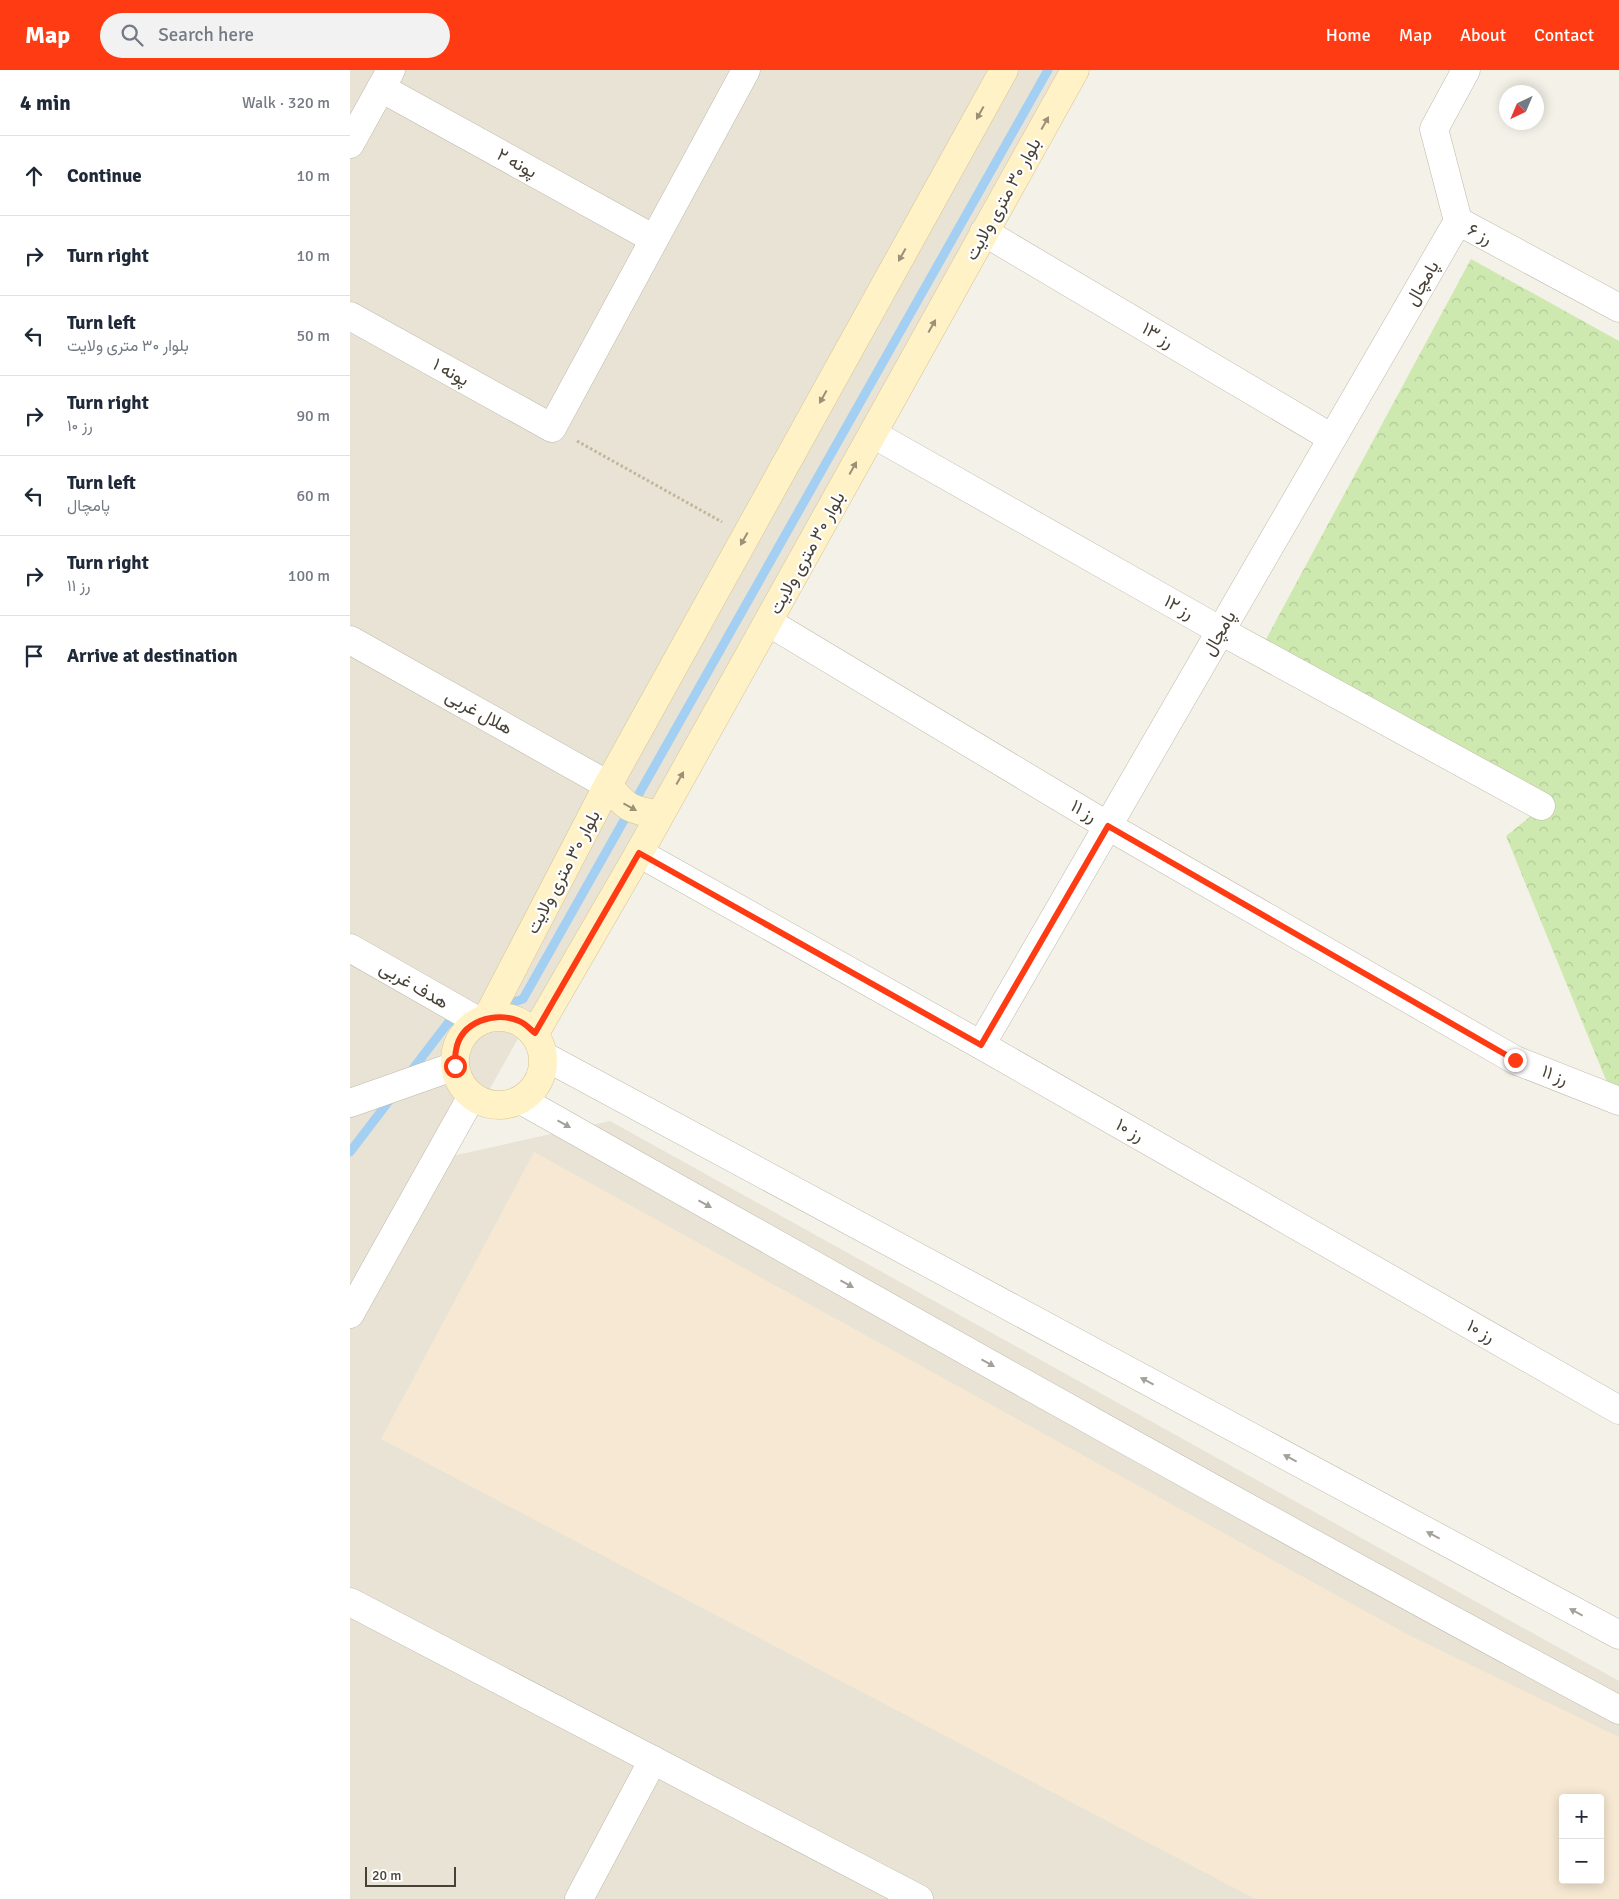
<!DOCTYPE html>
<html lang="en">
<head>
<meta charset="utf-8">
<style>
	:root { --surface:#fff; --page:#f2f2f3; --text:#1f2937; --muted:#747a83; --line:#e0e1e3; --accent:#ff3b14 }
	body { margin:0; font-family:Signika,Vazirmatn,sans-serif; background:var(--page); color:var(--text) }
	.controls { position:absolute; right:15px; bottom:15px; display:grid; overflow:hidden; border-radius:5px; box-shadow:0 2px 12px #0003 }
	.controls button { width:45px; height:45px; display:grid; place-items:center; padding:0; border:0; border-bottom:1px solid var(--line); background:var(--surface); color:var(--text); font:25px sans-serif }
	.compass { position:absolute; left:1149px; top:15px; width:45px; height:45px; border-radius:50%; background:var(--surface); box-shadow:0 2px 12px #0003; rotate:224deg }
	.scale { position:absolute; left:15px; bottom:12px; width:91px; box-sizing:border-box; padding-left:5px; border:2px solid #484136; border-top:0; font-size:14px; line-height:18px; white-space:nowrap; color:#484136; -webkit-text-stroke:4px #fff; paint-order:stroke }
	.stop { position:absolute; width:15px; height:15px; margin:-11px; border:4px solid #ff3b14; border-radius:50%; background:#fff }
	.stop.end { background:#ff3b14; border-color:#fff; box-shadow:0 1px 5px #0008 }
	.list { margin:0; padding:0; list-style:none }
	h2 { display:flex; justify-content:space-between; align-items:center; height:65px; margin:0; padding:0 20px; font-size:21px }
	h2 small { font-size:16px; font-weight:400; color:var(--muted) }
	.list li { display:grid; grid-template-columns:32px 1fr auto; gap:15px; align-items:center; box-sizing:border-box; height:80px; padding:0 20px; border-top:1px solid var(--line) }
	.list b { display:block; font-size:19px; white-space:nowrap }
	.list p { margin:0; font-size:16px; white-space:nowrap; color:var(--muted) }
	.list em { font-size:16px; font-style:normal; color:var(--muted) }
	.icon { flex:none; width:28px; height:28px; fill:none; stroke:currentColor; stroke-width:2; stroke-linecap:round; stroke-linejoin:round }
	.map { position:relative; flex:none; width:1269px; height:1829px; overflow:hidden }
	header { display:flex; align-items:center; gap:30px; box-sizing:border-box; height:70px; padding:0 25px; background:var(--accent); color:#fff }
	header strong { font-size:24px }
	nav { display:flex; gap:28px; margin-inline-start:auto; font-size:18px }
	.search { width:350px; height:45px; background:var(--page); display:flex; align-items:center; gap:12px; box-sizing:border-box; padding:0 18px; border-radius:28px; color:var(--muted); font-size:19px }
	main { display:flex }
	aside { flex:1; background:var(--surface) }
	.map>svg:first-child { display:block }
</style>
</head>
<body>
<header>
<strong>Map</strong>
<div class="search"><svg class="icon" aria-label="search" viewBox="0 0 24 24"><circle cx="10" cy="10" r="6"/><path d="M15 15l6 6"/></svg>Search here</div>
<nav><a>Home</a><a>Map</a><a>About</a><a>Contact</a></nav>
</header>
<main>
<aside>
<h2>4 min<small>Walk · 320 m</small></h2>
<ul class="list">
<li><svg class="icon" aria-label="ahead" viewBox="0 0 24 24"><path d="M12 20V5M6 11l6-6 6 6"/></svg><div><b>Continue</b></div><em>10 m</em></li>
<li><svg class="icon" aria-label="right" viewBox="0 0 24 24"><path d="M7 20v-9h11M14 6l5 5-5 5"/></svg><div><b>Turn right</b></div><em>10 m</em></li>
<li><svg class="icon" aria-label="left" viewBox="0 0 24 24"><path d="M17 20v-9H6M10 6l-5 5 5 5"/></svg><div><b>Turn left</b><p>بلوار ۳۰ متری ولایت</p></div><em>50 m</em></li>
<li><svg class="icon" aria-label="right" viewBox="0 0 24 24"><path d="M7 20v-9h11M14 6l5 5-5 5"/></svg><div><b>Turn right</b><p>رز ۱۰</p></div><em>90 m</em></li>
<li><svg class="icon" aria-label="left" viewBox="0 0 24 24"><path d="M17 20v-9H6M10 6l-5 5 5 5"/></svg><div><b>Turn left</b><p>پامچال</p></div><em>60 m</em></li>
<li><svg class="icon" aria-label="right" viewBox="0 0 24 24"><path d="M7 20v-9h11M14 6l5 5-5 5"/></svg><div><b>Turn right</b><p>رز ۱۱</p></div><em>100 m</em></li>
<li><svg class="icon" aria-label="arrive" viewBox="0 0 24 24"><path d="M6 21V4h12l-3 4 3 4H6"/></svg><div><b>Arrive at destination</b></div></li>
</ul>
</aside>
<div class="map">
<svg width="1269" height="1829" viewBox="0 0 1269 1829">
	<defs>
		<pattern id="park-crowns" width="20" height="18" patternUnits="userSpaceOnUse" patternTransform="scale(1.25)"><rect width="20" height="18" fill="#cee9af"/><path d="M2 6a3 3 0 1 1 6 0M12 15a3 3 0 1 1 6 0" fill="none" stroke="#b2c997"/></pattern>
	</defs>
	<rect width="100%" height="100%" fill="#f4f1e8"/>
	<path fill="#e8e3d5" fill-rule="evenodd" d="M0 0H713L102 1086 260 1051 1269 1611V1829H0ZM1213 1728H1250V1810H1213Z"/>
	<path fill="#f6e8d2" fill-rule="evenodd" d="M184 1082 1055 1563 1269 1667V1829H905L31 1369ZM1213 1728H1250V1810H1213Z"/>
	<polygon fill="url(#park-crowns)" points="1121,189 1269,271 1269,1017 1258,1015 1156,766 1202,729 914,573"/>
	<g fill="none" stroke-linecap="round" stroke-linejoin="round">
		<g stroke="#a3d0f2" stroke-width="9">
			<polyline points="149,937 173,929 698,0"/>
			<polyline points="59,1004 98,953 112,948"/>
			<polyline points="0,1082 42,1027"/>
		</g>
		<g stroke="#c0b9aa" stroke-width="29">
			<g id="minor">
				<polyline points="31,18 304,169"/>
				<polyline points="1108,151 1084,59 1116,0"/>
				<polyline points="634,162 982,368"/>
				<polyline points="523,364 871,561 1191,736"/>
				<polyline points="418,552 758,756 1165,990 1269,1031"/>
				<polyline points="0,570 258,715"/>
				<polyline points="289,783 631,975 1269,1340"/>
				<polyline points="0,878 128,951"/>
				<polyline points="194,986 1269,1565"/>
				<path d="M171 1030C536 1236 900 1442 1269 1640"/>
				<polyline points="0,1033 105,996"/>
			</g>
		</g>
		<g stroke="#c0b9aa" stroke-width="29">
			<g id="tertiary">
				<polyline points="0,74 41,0"/>
				<polyline points="0,246 202,358 396,0"/>
				<polyline points="631,975 1108,151 1269,238"/>
				<polyline points="0,1244 122,1026"/>
				<polyline points="0,1532 569,1829"/>
				<polyline points="229,1829 303,1690"/>
			</g>
		</g>
		<g stroke="#d5c596" stroke-width="29">
			<g id="secondary">
				<path d="M258 715C276 738 281 741 310 744"/>
				<circle cx="149" cy="991" r="44"/>
				<polyline points="137,948 258,715 654,0"/>
				<polyline points="185,963 289,783 725,0"/>
			</g>
		</g>
		<polyline stroke="#c2b59b" stroke-width="3" stroke-dasharray="2.5 2.5" stroke-linecap="butt" points="227,371 372,452"/>
		<use href="#minor" stroke="#fff" stroke-width="28"/>
		<use href="#tertiary" stroke="#fff" stroke-width="28"/>
		<use href="#secondary" stroke="#fff2c7" stroke-width="28"/>
	</g>
	<defs><path id="oneway-solid" d="M-6-.8H1V-3.2L6.5 0L1 3.2V.8H-6Z" transform="scale(1.25)"/></defs>
	<g fill="#9a9177">
		<use href="#oneway-solid" transform="translate(630 43) rotate(119)"/>
		<use href="#oneway-solid" transform="translate(695 53) rotate(-61)"/>
		<use href="#oneway-solid" transform="translate(552 185) rotate(119)"/>
		<use href="#oneway-solid" transform="translate(582 256) rotate(-61)"/>
		<use href="#oneway-solid" transform="translate(473 327) rotate(119)"/>
		<use href="#oneway-solid" transform="translate(503 398) rotate(-61)"/>
		<use href="#oneway-solid" transform="translate(394 469) rotate(119)"/>
		<use href="#oneway-solid" transform="translate(330 708) rotate(-61)"/>
		<use href="#oneway-solid" transform="translate(280 737) rotate(29)"/>
	</g>
	<g fill="#a4a09a">
		<use href="#oneway-solid" transform="translate(214 1054) rotate(29)"/>
		<use href="#oneway-solid" transform="translate(355 1134) rotate(29)"/>
		<use href="#oneway-solid" transform="translate(497 1214) rotate(29)"/>
		<use href="#oneway-solid" transform="translate(638 1293) rotate(29)"/>
		<use href="#oneway-solid" transform="translate(797 1311) rotate(-152)"/>
		<use href="#oneway-solid" transform="translate(940 1388) rotate(-152)"/>
		<use href="#oneway-solid" transform="translate(1083 1465) rotate(-152)"/>
		<use href="#oneway-solid" transform="translate(1226 1542) rotate(-152)"/>
	</g>
	<g fill="none" stroke-linecap="round" stroke-linejoin="round">
		<path stroke="#ff3b14" stroke-width="6" d="M105 996C105 991 105 985 106 980 111 951 145 941 169 951 175 953 180 959 185 963L289 783 631 975 758 756 1165 990"/>
	</g>
	<g text-anchor="middle" stroke-width="4.5" stroke-linejoin="round" paint-order="stroke">
		<g font-size="18" fill="#484136" stroke="#fff">
			<text transform="translate(167 93) rotate(29)" y="6">پونه ۲</text>
			<text transform="translate(653 129) rotate(-61)" y="6">بلوار ۳۰ متری ولایت</text>
			<text transform="translate(1130 164) rotate(28)" y="6">رز ۶</text>
			<text transform="translate(1072 213) rotate(-60)" y="6">پامچال</text>
			<text transform="translate(808 265) rotate(31)" y="6">رز ۱۳</text>
			<text transform="translate(101 302) rotate(29)" y="6">پونه ۱</text>
			<text transform="translate(457 483) rotate(-61)" y="6">بلوار ۳۰ متری ولایت</text>
			<text transform="translate(829 537) rotate(30)" y="6">رز ۱۲</text>
			<text transform="translate(869 563) rotate(-60)" y="6">پامچال</text>
			<text transform="translate(129 642) rotate(29)" y="6">هلال غربی</text>
			<text transform="translate(734 741) rotate(31)" y="6">رز ۱۱</text>
			<text transform="translate(213 802) rotate(-62)" y="6">بلوار ۳۰ متری ولایت</text>
			<text transform="translate(64 915) rotate(30)" y="6">هدف غربی</text>
			<text transform="translate(1205 1005) rotate(22)" y="6">رز ۱۱</text>
			<text transform="translate(780 1060) rotate(30)" y="6">رز ۱۰</text>
			<text transform="translate(1131 1261) rotate(30)" y="6">رز ۱۰</text>
		</g>
	</g>
</svg>
<div class="controls">
<button>+</button>
<button>−</button>
</div>
<svg class="compass" viewBox="-18 -18 36 36"><path d="M0-13l5 13h-10z" fill="#e53935"/><path d="M0 13l5-13h-10z" fill="#747a83"/></svg>
<div class="scale">20 m</div>
<div class="stop" style="left:105px;top:996px"></div>
<div class="stop end" style="left:1165px;top:990px"></div>
</div>
</main>
</body>
</html>
